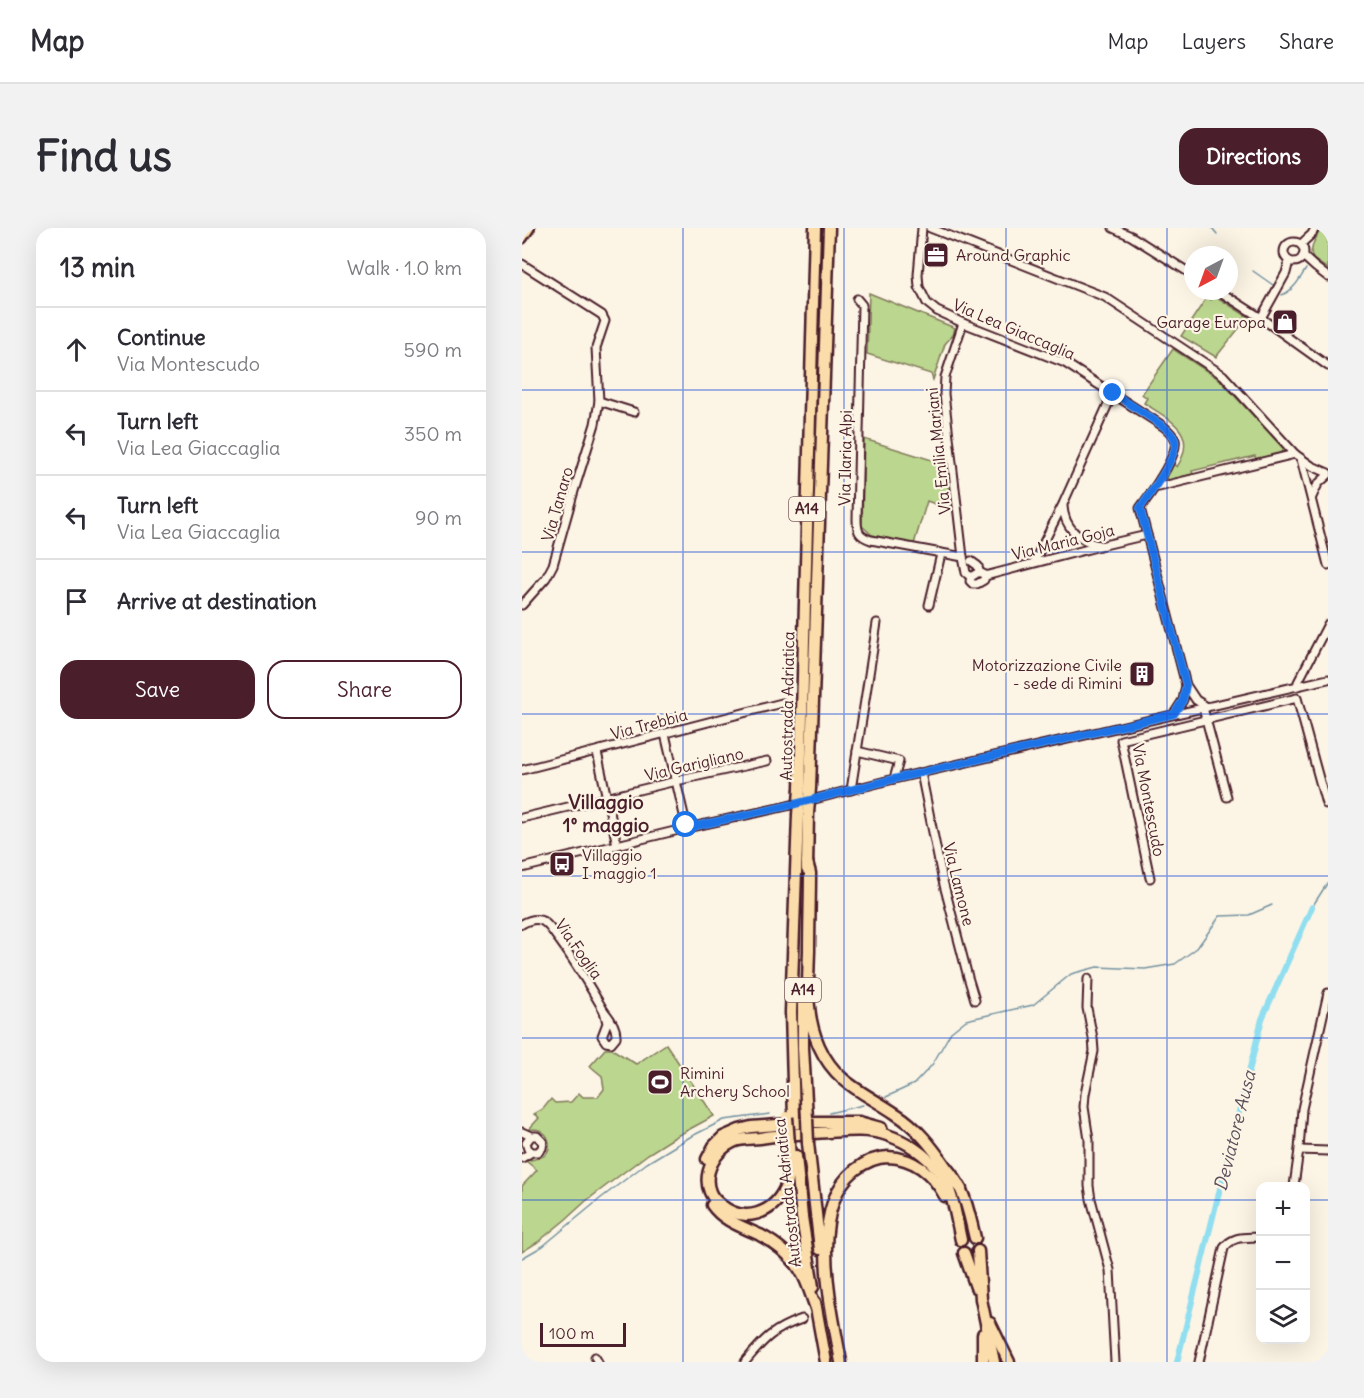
<!DOCTYPE html>
<html lang="en">
<head>
<meta charset="utf-8">
<style>
	:root { --surface:#fff; --page:#f2f2f3; --text:#2b2b33; --muted:#7c7c81; --line:#e1e1e2; --accent:#4a1f2b }
	body { margin:0; font-family:Delius,sans-serif; background:var(--page); color:var(--text) }
	.controls { position:absolute; right:18px; bottom:18px; display:grid; overflow:hidden; border-radius:12px; box-shadow:0 6px 24px #0002 }
	.controls button { width:54px; height:54px; display:grid; place-items:center; padding:0; border:0; border-bottom:2px solid var(--line); background:var(--surface); color:var(--text); font:30px sans-serif }
	.compass { position:absolute; left:662px; top:18px; width:54px; height:54px; border-radius:50%; background:var(--surface); box-shadow:0 6px 24px #0002; rotate:221deg }
	.scale { position:absolute; left:18px; bottom:15px; width:86px; box-sizing:border-box; padding-left:6px; border:3px solid #4a1f2b; border-top:0; font-size:16px; line-height:21px; white-space:nowrap; color:#4a1f2b; -webkit-text-stroke:4px #fcf5e5; paint-order:stroke }
	.stop { position:absolute; width:18px; height:18px; margin:-14px; border:4px solid #1a73e8; border-radius:50%; background:#fff }
	.stop.end { background:#1a73e8; border-color:#fff; box-shadow:0 2px 6px #0008 }
	.list { margin:0; padding:0; list-style:none }
	h2 { display:flex; justify-content:space-between; align-items:center; height:78px; margin:0; padding:0 24px; font-size:26px }
	h2 small { font-size:20px; font-weight:400; color:var(--muted) }
	.list li { display:grid; grid-template-columns:39px 1fr auto; gap:18px; align-items:center; box-sizing:border-box; height:84px; padding:0 24px; border-top:2px solid var(--line) }
	.list b { display:block; font-size:22px; white-space:nowrap }
	.list p { margin:0; font-size:20px; white-space:nowrap; color:var(--muted) }
	.list em { font-size:20px; font-style:normal; color:var(--muted) }
	.actions { display:flex; gap:12px; padding:18px 24px }
	.actions a { flex:1; padding:14px 0; border:2px solid var(--accent); border-radius:18px; text-align:center; font-size:21px; color:var(--accent) }
	.actions .main { background:var(--accent); color:#fff }
	.icon { flex:none; width:33px; height:33px; fill:none; stroke:currentColor; stroke-width:2; stroke-linecap:round; stroke-linejoin:round }
	.map { position:relative; flex:none; width:806px; height:1134px; overflow:hidden; border-radius:18px }
	header { display:flex; align-items:center; gap:36px; box-sizing:border-box; height:84px; padding:0 30px; background:var(--surface); border-bottom:2px solid var(--line) }
	header strong { font-size:28px }
	nav { display:flex; gap:33px; margin-inline-start:auto; font-size:21px }
	.intro { display:flex; align-items:center; justify-content:space-between; box-sizing:border-box; height:144px; padding:0 36px }
	h1 { margin:0; font-size:42px }
	.button { padding:15px 27px; border-radius:18px; background:var(--accent); color:#fff; font-size:21px; font-weight:700 }
	main { display:flex; gap:36px; padding:0 36px }
	aside { flex:1; background:var(--surface); border-radius:18px; box-shadow:0 6px 24px #0002 }
	.map>svg:first-child { display:block }
</style>
</head>
<body>
<header>
<strong>Map</strong>
<nav><a>Map</a><a>Layers</a><a>Share</a></nav>
</header>
<div class="intro"><h1>Find us</h1><a class="button">Directions</a></div>
<main>
<aside>
<h2>13 min<small>Walk · 1.0 km</small></h2>
<ul class="list">
<li><svg class="icon" aria-label="ahead" viewBox="0 0 24 24"><path d="M12 20V5M6 11l6-6 6 6"/></svg><div><b>Continue</b><p>Via Montescudo</p></div><em>590 m</em></li>
<li><svg class="icon" aria-label="left" viewBox="0 0 24 24"><path d="M17 20v-9H6M10 6l-5 5 5 5"/></svg><div><b>Turn left</b><p>Via Lea Giaccaglia</p></div><em>350 m</em></li>
<li><svg class="icon" aria-label="left" viewBox="0 0 24 24"><path d="M17 20v-9H6M10 6l-5 5 5 5"/></svg><div><b>Turn left</b><p>Via Lea Giaccaglia</p></div><em>90 m</em></li>
<li><svg class="icon" aria-label="arrive" viewBox="0 0 24 24"><path d="M6 21V4h12l-3 4 3 4H6"/></svg><div><b>Arrive at destination</b></div></li>
</ul>
<div class="actions"><a class="main">Save</a><a>Share</a></div>
</aside>
<div class="map">
<svg width="806" height="1134" viewBox="0 0 806 1134">
	<rect width="100%" height="100%" fill="#fcf5e5"/>
	<filter id="ink" filterUnits="userSpaceOnUse"><feTurbulence type="fractalNoise" baseFrequency=".0167" numOctaves="2"/><feDisplacementMap in="SourceGraphic" scale="12" xChannelSelector="R" yChannelSelector="G"/><feConvolveMatrix kernelMatrix="1 2 1 2 8 2 1 2 1" color-interpolation-filters="sRGB"/></filter>
	<g filter="url(#ink)">
		<g fill="#bbd68e" stroke="#827a5c" stroke-width="1.5">
			<polygon points="799,0 806,0 806,41 791,31 789,25 791,16"/>
			<polygon points="347,65 433,100 431,107 423,116 411,152 409,146 345,126"/>
			<polygon points="692,67 726,89 694,129 659,108 685,69 689,72"/>
			<path d="M651 121 697 151 762 221 760 225 734 231 733 228 670 243 671 246 647 252 643 248 650 235 655 239C677 204 648 192 622 175L625 170 620 166Z"/>
			<polygon points="342,211 423,236 429,282 405,273 392,316 350,307 340,298"/>
			<path d="M144 816 192 888 153 909 126 926 64 973 43 992 16 1014 0 1024V958L15 942 4 933C10 931 18 931 23 927 31 919 27 906 17 902 14 901 11 901 7 901L17 890 12 886 21 881 29 871 33 875 49 874 57 865 61 869H76L82 861 80 848 68 838 83 821H90L114 836Z"/>
		</g>
		<g fill="none" stroke-linecap="round" stroke-linejoin="round">
			<g stroke="#7492a1" stroke-width="1.5">
				<polyline points="690,0 695,6"/>
				<polyline points="731,43 751,57"/>
				<path d="M760 67C772 62 777 52 784 41"/>
				<polyline points="790,679 806,654"/>
				<polyline points="364,869 392,856 410,837 429,804 444,792 511,777 549,746 575,739 623,741 653,736 675,720 698,688 727,687 750,677"/>
				<polyline points="307,885 341,877"/>
				<polyline points="0,1030 21,1018 79,970 125,935 168,909 202,892 248,886"/>
			</g>
			<polyline stroke="#90def0" stroke-width="6" points="655,1134 740,791 790,679"/>
			<g stroke="#4a1f2b" stroke-width="11">
				<g id="minor">
					<path d="M400 0 396 47 397 59 405 75 415 83 441 95 543 135 641 198C646 202 651 206 653 212 657 227 627 268 618 280L664 457 674 472 685 479"/>
					<polyline points="408,0 583,69 701,147 773,226 790,238 806,245"/>
					<polyline points="591,0 609,8 671,47"/>
					<circle cx="772" cy="24" r="10"/>
					<polyline points="779,16 790,6 793,0"/>
					<polyline points="781,28 793,39 806,49"/>
					<polyline points="0,36 80,87 83,93 74,120 77,173 73,196 52,263 31,337 24,350 0,377"/>
					<polyline points="697,63 739,90 806,138"/>
					<path d="M335 71 340 77 335 291C335 304 337 308 349 312L441 329"/>
					<polyline points="739,90 764,45 767,33"/>
					<polyline points="441,95 423,149 422,166 441,329 444,345 449,349"/>
					<polyline points="77,173 112,184"/>
					<polyline points="779,231 806,337"/>
					<polyline points="633,259 637,259 773,226"/>
					<polyline points="790,269 796,256 806,247"/>
					<path d="M541 278C542 299 557 313 577 317"/>
					<polyline points="449,333 456,338 457,344"/>
					<polyline points="512,334 541,276 591,165"/>
					<polygon points="457,344 463,347 462,352 455,356 451,356 448,353 449,349"/>
					<polyline points="463,348 578,318 625,307"/>
					<polyline points="407,377 419,326"/>
					<polyline points="775,458 776,454 806,396"/>
					<polyline points="681,480 705,569"/>
					<polyline points="652,486 661,472 664,457"/>
					<polyline points="143,506 165,600"/>
					<polyline points="335,523 377,533 372,551"/>
					<polyline points="75,524 95,617"/>
					<polyline points="0,542 260,475"/>
					<polyline points="399,545 420,649 446,749 453,772"/>
					<polyline points="329,562 355,395"/>
					<polyline points="0,590 154,553 245,533"/>
					<polyline points="0,640 165,600 265,578 372,551 806,451"/>
					<polyline points="628,650 599,512 775,470 804,576"/>
					<path d="M0 696C7 692 15 689 22 694 28 698 32 706 37 712 54 735 68 759 82 783"/>
					<polyline points="566,751 565,780 571,810 572,823 563,866 562,879 567,912 567,958 569,971 588,1042 593,1134"/>
					<path d="M82 783C88 790 95 800 94 809L89 815 84 814 80 808 85 795Z"/>
					<polyline points="0,904 9,908"/>
					<polyline points="777,922 806,923"/>
					<polyline points="0,930 10,924 16,924 20,920 21,914 15,908 9,908 4,915 6,921 10,924"/>
					<polyline points="772,958 777,922 780,881 806,765"/>
					<polyline points="73,1129 76,1134"/>
					<path d="M223 1134C242 1111 251 1101 280 1091"/>
					<path d="M677 1134 702 1020C711 1007 724 1010 738 1009"/>
					<polyline points="805,1134 806,1134"/>
				</g>
			</g>
			<g stroke="#4a1f2b" stroke-width="14">
				<polyline id="major" points="0,10 7,0"/>
			</g>
			<g stroke="#4a1f2b" stroke-width="15">
				<g id="highway">
					<polyline points="288,560 307,0"/>
					<polyline points="278,561 293,0"/>
					<path d="M285 634 288 645C288 671 287 697 287 723 286 755 283 787 297 818 314 856 342 864 374 886 395 899 410 919 424 939 429 946 436 954 439 962 446 977 449 994 453 1010"/>
					<polyline points="285,641 286,585"/>
					<polyline points="281,774 281,820 285,890"/>
					<polyline points="272,891 269,784 276,587"/>
					<polyline points="286,915 298,1021"/>
					<path d="M267 916C268 931 270 946 263 960 251 986 222 996 199 977 195 974 190 969 188 964 180 945 194 922 211 914 219 910 229 911 238 910 256 907 274 906 292 905 316 904 342 899 365 907 386 914 403 926 417 943 431 962 434 989 439 1012"/>
					<polyline points="274,928 280,989 291,1059"/>
					<polyline points="185,931 192,918 201,909 217,902 229,899 292,894 337,894 359,900"/>
					<polyline points="423,944 439,961"/>
					<path d="M190 977C201 993 221 999 238 1007 255 1016 274 1031 282 1049 287 1059 290 1070 294 1080"/>
					<polyline points="456,1023 459,1071 472,1134"/>
					<polyline points="442,1025 454,1059"/>
					<polyline points="293,1074 304,1134"/>
					<polyline points="468,1095 487,1134"/>
					<polyline points="461,1106 461,1134"/>
					<path d="M319 1134C310 1081 284 981 333 942 342 935 354 929 366 929 392 930 411 946 423 968"/>
				</g>
			</g>
			<use href="#minor" stroke="#fcf5e5" stroke-width="7"/>
			<use href="#major" stroke="#fbddab" stroke-width="9"/>
			<use href="#highway" stroke="#fbddab" stroke-width="10"/>
			<g stroke="#4a1f2b" stroke-width="15" stroke-linecap="butt">
				<g id="highway-bridge">
					<polyline points="286,585 288,560"/>
					<polyline points="276,587 278,561"/>
					<polyline points="265,889 267,916"/>
					<polyline points="285,890 286,915"/>
				</g>
			</g>
			<use href="#highway-bridge" stroke="#fbddab" stroke-width="10"/>
		</g>
	</g>
	<g fill="none" stroke-linecap="round" stroke-linejoin="round" filter="url(#ink)">
		<path stroke="#1a73e8" stroke-width="8" d="M164 597 165 600 265 578 372 551 652 486 661 472 664 457 618 280C627 268 657 227 653 212 651 206 646 202 641 198L591 165"/>
	</g>
	<path fill="none" stroke="#1d4ed8" stroke-width="1.5" stroke-opacity="0.55" d="M161 0V1134M322 0V1134M484 0V1134M645 0V1134M0 162H806M0 324H806M0 486H806M0 648H806M0 810H806M0 972H738M784 972H806"/>
	<defs>
		<g id="office-square" transform="scale(1.35)"><rect x="-9" y="-9" width="18" height="18" rx="4" fill="#4a1f2b" stroke="#fcf5e5"/><path d="M-6-3h4V-5.5h4V-3h4V5H-6ZM-1-4.5V-3h2v-1.5ZM-6 0V1H6V0Z" fill="#fff"/></g>
		<g id="shop-square" transform="scale(1.35)"><rect x="-9" y="-9" width="18" height="18" rx="4" fill="#4a1f2b" stroke="#fcf5e5"/><path d="M-5-2.5h2.3a2.7 3.5 0 0 1 5.4 0H5L5.5 6h-11ZM-1.5-2.5h3a1.5 2.3 0 0 0-3 0Z" fill="#fff"/></g>
		<g id="building-square" transform="scale(1.35)"><rect x="-9" y="-9" width="18" height="18" rx="4" fill="#4a1f2b" stroke="#fcf5e5"/><path d="M-4-6H4V6H1V3H-1V6H-4ZM-2.5-4.3h1.7v1.8h-1.7ZM.8-4.3h1.7v1.8H.8ZM-2.5-1h1.7V.8h-1.7ZM.8-1h1.7V.8H.8Z" fill="#fff"/></g>
		<g id="bus-square" transform="scale(1.35)"><rect x="-9" y="-9" width="18" height="18" rx="4" fill="#4a1f2b" stroke="#fcf5e5"/><path d="M-5-6H5V4H4V6H2V4H-2V6H-4V4H-5ZM-3.5-4V0h7V-4ZM-3.5 1.2v1.5H-2V1.2ZM2 1.2v1.5H3.5V1.2Z" fill="#fff"/></g>
		<g id="stadium-square" transform="scale(1.35)"><rect x="-9" y="-9" width="18" height="18" rx="4" fill="#4a1f2b" stroke="#fcf5e5"/><path d="M0-5a6.5 5 0 1 0 0 10a6.5 5 0 1 0 0-10ZM-3.5-1.8h7v3.6h-7Z" fill="#fff"/></g>
	</defs>
	<g fill-rule="evenodd">
		<use href="#office-square" x="414" y="27"/>
		<use href="#shop-square" x="763" y="94"/>
		<use href="#building-square" x="620" y="446"/>
		<use href="#bus-square" x="40" y="636"/>
		<use href="#stadium-square" x="138" y="854"/>
	</g>
	<g text-anchor="middle" stroke-width="4.5" stroke-linejoin="round" paint-order="stroke">
		<g fill="#fcf5e5" stroke="#7f5f63" stroke-width="1.5">
			<rect x="267" y="269" width="36" height="24" rx="4.5"/>
			<rect x="263" y="750" width="36" height="24" rx="4.5"/>
		</g>
		<g font-size="15" font-weight="bold" fill="#4a1f2b">
			<text x="285" y="286">A14</text>
			<text x="281" y="767">A14</text>
		</g>
		<g font-size="16" fill="#4a1f2b" stroke="#fcf5e5" text-anchor="start">
			<text x="434" y="33">Around Graphic</text>
			<text x="744" y="100" text-anchor="end">Garage Europa</text>
			<text x="600" y="443" text-anchor="end">Motorizzazione Civile<tspan x="600" dy="18">- sede di Rimini</tspan></text>
			<text x="60" y="633">Villaggio<tspan x="60" dy="18">I maggio 1</tspan></text>
			<text x="158" y="851">Rimini<tspan x="158" dy="18">Archery School</tspan></text>
		</g>
		<g font-size="16" fill="#4a1f2b" stroke="#fcf5e5">
			<text transform="translate(492 101) rotate(23)" y="6">Via Lea Giaccaglia</text>
			<text transform="translate(416 223) rotate(-96)" y="6">Via Emilia Mariani</text>
			<text transform="translate(323 230) rotate(-89)" y="6">Via Ilaria Alpi</text>
			<text transform="translate(35 276) rotate(-74)" y="6">Via Tanaro</text>
			<text transform="translate(541 314) rotate(-14)" y="6">Via Maria Goja</text>
			<text transform="translate(265 478) rotate(-89)" y="6">Autostrada Adriatica</text>
			<text transform="translate(127 496) rotate(-15)" y="6">Via Trebbia</text>
			<text transform="translate(172 536) rotate(-13)" y="6">Via Garigliano</text>
			<text transform="translate(627 572) rotate(79)" y="6">Via Montescudo</text>
			<text transform="translate(437 656) rotate(76)" y="6">Via Lamone</text>
			<text transform="translate(57 721) rotate(55)" y="6">Via Foglia</text>
			<text transform="translate(265 965) rotate(-96)" y="6">Autostrada Adriatica</text>
		</g>
		<g font-size="18" font-style="italic" fill="#5c4f5c" stroke="#fcf5e5">
			<text transform="translate(713 903) rotate(-76)" y="6">Deviatore Ausa</text>
		</g>
		<g font-size="20" font-weight="bold" fill="#4a1f2b" stroke="#fcf5e5">
			<text x="84" y="581">Villaggio<tspan x="84" dy="23">1° maggio</tspan></text>
		</g>
	</g>
</svg>
<div class="controls">
<button>+</button>
<button>−</button>
<button><svg class="icon" aria-label="layers" viewBox="0 0 24 24"><path d="M12 4l9 5-9 5-9-5zM3 14l9 5 9-5"/></svg></button>
</div>
<svg class="compass" viewBox="-18 -18 36 36"><path d="M0-13l5 13h-10z" fill="#e53935"/><path d="M0 13l5-13h-10z" fill="#7c7c81"/></svg>
<div class="scale">100 m</div>
<div class="stop" style="left:164px;top:597px"></div>
<div class="stop end" style="left:591px;top:165px"></div>
</div>
</main>
</body>
</html>
